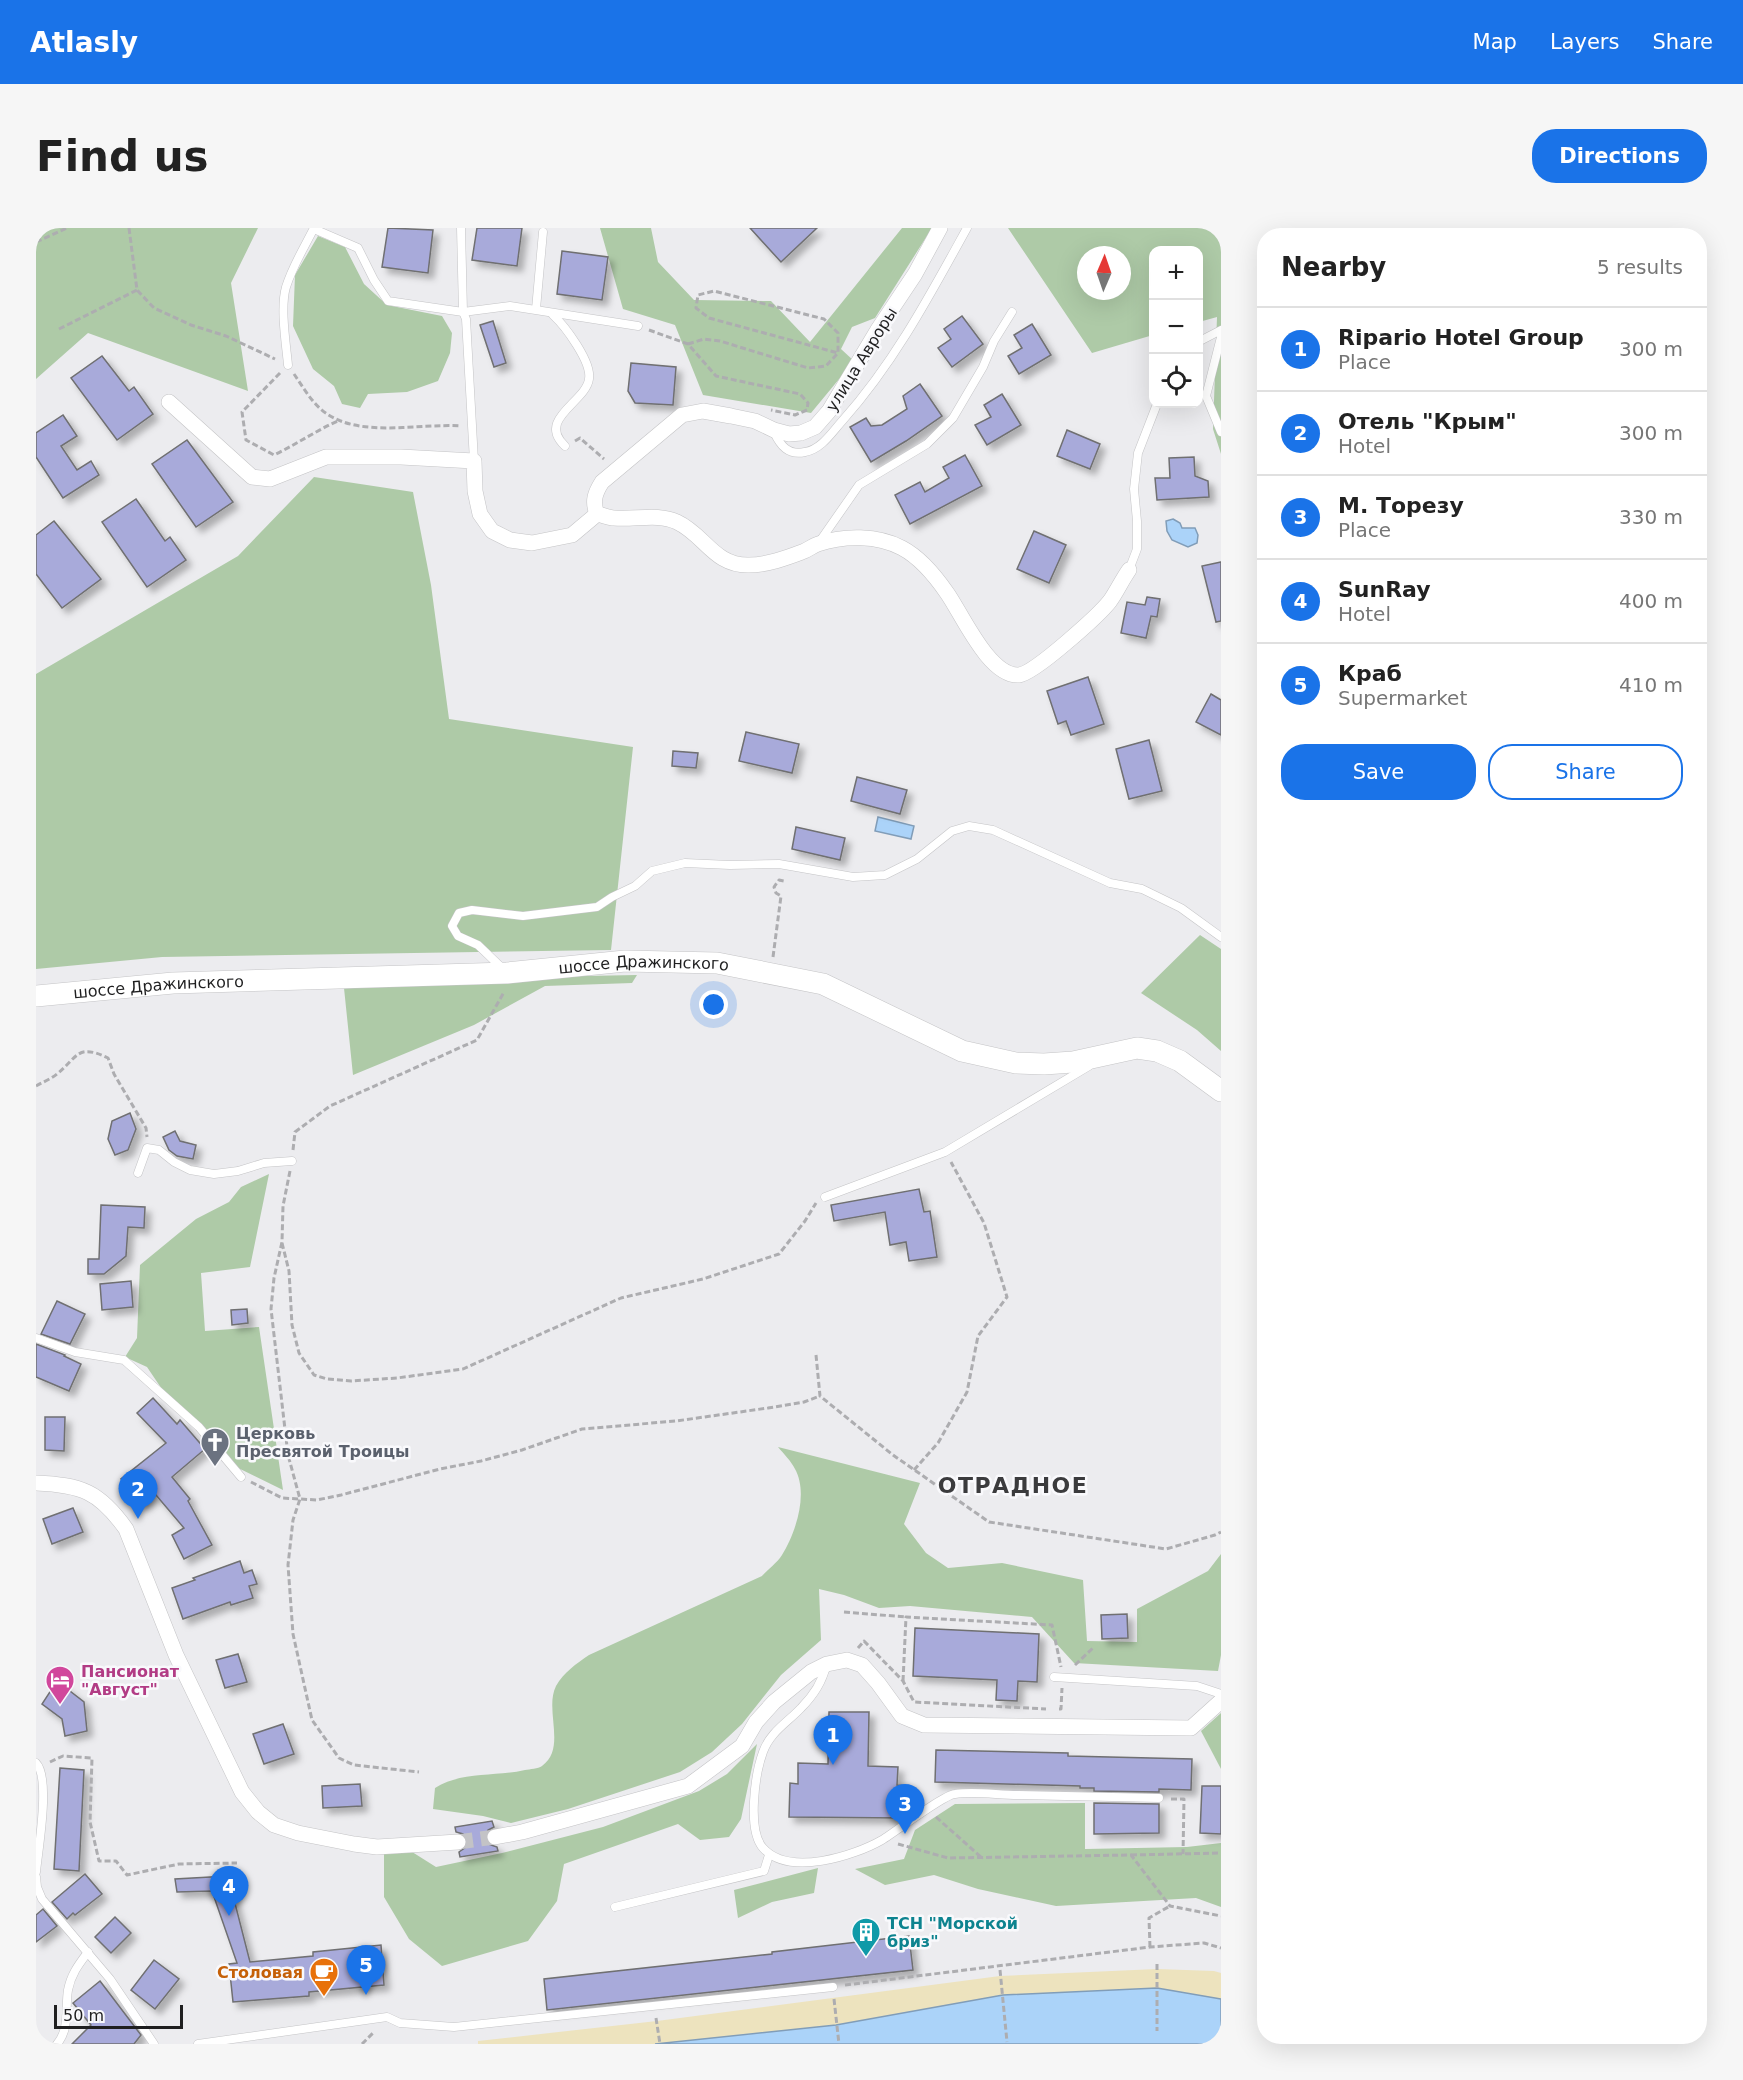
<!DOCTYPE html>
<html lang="en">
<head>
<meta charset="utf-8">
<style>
	:root { --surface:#fff; --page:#f6f6f6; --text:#222; --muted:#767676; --line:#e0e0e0; --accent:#1a73e8 }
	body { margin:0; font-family:"DejaVu Sans",sans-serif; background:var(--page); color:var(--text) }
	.controls { position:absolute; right:18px; top:18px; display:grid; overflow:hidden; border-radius:12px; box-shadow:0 6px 24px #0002 }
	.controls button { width:54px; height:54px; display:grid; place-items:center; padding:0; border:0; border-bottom:2px solid var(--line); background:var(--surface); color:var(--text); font:30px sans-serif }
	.compass { position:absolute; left:1041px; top:18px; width:54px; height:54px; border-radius:50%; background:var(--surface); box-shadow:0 6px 24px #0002; rotate:2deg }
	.scale { position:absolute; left:18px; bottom:15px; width:129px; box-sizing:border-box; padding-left:6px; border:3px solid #1f1f20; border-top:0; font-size:16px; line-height:21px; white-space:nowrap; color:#1f1f20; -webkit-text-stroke:4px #f9f9fc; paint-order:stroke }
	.you { position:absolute; left:678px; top:777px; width:21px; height:21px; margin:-15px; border:4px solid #fff; border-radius:50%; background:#1a73e8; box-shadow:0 0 0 9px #1a73e833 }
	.badge { display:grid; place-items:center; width:39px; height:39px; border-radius:50%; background:var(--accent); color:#fff; font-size:20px; font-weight:700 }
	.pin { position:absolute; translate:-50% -50px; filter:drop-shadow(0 2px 3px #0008) }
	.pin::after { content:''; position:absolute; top:32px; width:21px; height:18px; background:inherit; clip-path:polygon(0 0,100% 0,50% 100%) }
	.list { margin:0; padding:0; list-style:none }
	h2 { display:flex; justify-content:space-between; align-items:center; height:78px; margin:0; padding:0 24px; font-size:26px }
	h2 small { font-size:20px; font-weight:400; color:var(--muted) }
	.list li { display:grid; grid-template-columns:39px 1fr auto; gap:18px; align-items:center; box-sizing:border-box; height:84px; padding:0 24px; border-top:2px solid var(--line) }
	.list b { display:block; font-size:22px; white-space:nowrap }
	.list p { margin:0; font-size:20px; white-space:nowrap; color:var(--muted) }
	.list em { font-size:20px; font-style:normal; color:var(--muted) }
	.actions { display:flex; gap:12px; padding:18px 24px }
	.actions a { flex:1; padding:14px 0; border:2px solid var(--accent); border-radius:24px; text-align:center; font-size:21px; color:var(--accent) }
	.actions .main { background:var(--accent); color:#fff }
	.icon { flex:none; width:33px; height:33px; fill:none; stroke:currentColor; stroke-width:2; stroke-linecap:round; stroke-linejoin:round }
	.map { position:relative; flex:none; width:1185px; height:1816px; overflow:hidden; border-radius:24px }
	header { display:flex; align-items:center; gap:36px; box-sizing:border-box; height:84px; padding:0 30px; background:var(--accent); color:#fff }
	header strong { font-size:28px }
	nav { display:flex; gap:33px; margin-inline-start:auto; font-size:21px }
	.intro { display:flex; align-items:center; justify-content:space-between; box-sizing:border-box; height:144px; padding:0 36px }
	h1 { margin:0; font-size:42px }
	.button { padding:15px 27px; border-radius:24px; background:var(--accent); color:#fff; font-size:21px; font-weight:700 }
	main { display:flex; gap:36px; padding:0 36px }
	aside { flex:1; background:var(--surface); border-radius:24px; box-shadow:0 6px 24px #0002 }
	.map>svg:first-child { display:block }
</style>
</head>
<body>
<header>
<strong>Atlasly</strong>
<nav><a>Map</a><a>Layers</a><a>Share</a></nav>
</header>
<div class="intro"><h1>Find us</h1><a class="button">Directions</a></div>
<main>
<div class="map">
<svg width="1185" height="1816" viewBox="0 0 1185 1816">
	<defs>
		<filter id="shadow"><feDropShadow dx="5.5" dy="5.5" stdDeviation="3" flood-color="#0004"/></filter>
	</defs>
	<rect width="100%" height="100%" fill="#ececef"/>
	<g fill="#aecaa7" fill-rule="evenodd">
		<polygon points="0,0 222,0 195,55 212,163 52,105 0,151"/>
		<polygon points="564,0 615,0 622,34 658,72 735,73 774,114 866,0 896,0 839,90 816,99 805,121 818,133 775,185 667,167 639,97 587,81"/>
		<path d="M972 0H1185V226L1177 201 1181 89 1163 94 1162 22H1118L1117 107 1056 125ZM1050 27H1086V63H1050Z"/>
		<polygon points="282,8 309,19 328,56 351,77 406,88 416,105 414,125 402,153 371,164 332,166 324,180 306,176 298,158 277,141 257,98 259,47"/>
		<polygon points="278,249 377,264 395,357 413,491 597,519 575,722 126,729 0,741 0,446 202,328"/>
		<polygon points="1164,707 1185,721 1185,823 1161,802 1105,765"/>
		<polygon points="601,747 596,755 509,758 438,797 317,847 308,760 450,750"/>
		<polygon points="233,946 214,1039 165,1045 169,1103 223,1099 247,1262 196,1237 138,1179 111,1139 89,1129 101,1110 104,1037 160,991 193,974 205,959"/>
		<path d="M742 1219 884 1255 868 1296 890 1325 912 1340 966 1335 1047 1352 1051 1413 1101 1414V1381L1172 1343 1185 1326V1427L1182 1443 1038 1435 996 1389 874 1378 843 1380 808 1367 783 1361 785 1412 745 1447 706 1496 676 1524 644 1544 532 1581 475 1595 447 1588 397 1581 399 1560C426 1543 459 1549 489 1542 494 1541 502 1541 506 1538 531 1520 508 1482 520 1458 528 1444 540 1436 553 1427L726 1348C732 1341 741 1335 746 1327 759 1306 773 1266 759 1241 755 1233 748 1226 742 1219Z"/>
		<polygon points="1185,1485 1185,1541 1165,1503"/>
		<polygon points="721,1516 705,1591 693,1609 664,1612 642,1596 528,1636 521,1673 492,1713 406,1738 373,1711 348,1669 348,1622 373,1622 400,1639 466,1625 567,1599 663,1563 691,1546"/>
		<polygon points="1049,1575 1049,1621 1151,1619 1185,1615 1185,1679 1160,1670 1020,1678 942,1661 898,1647 849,1657 819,1641 868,1631 879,1602 919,1576"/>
		<polygon points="782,1640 778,1665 736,1674 702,1690 698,1662"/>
	</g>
	<polygon fill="#ede3be" points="1121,1741 1178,1743 1185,1745 1185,1771 1121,1760 967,1767 800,1797 619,1816 442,1816 442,1813 621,1793 964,1748"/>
	<g fill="#abd3f9" stroke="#819db8" stroke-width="1.5">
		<polygon points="1137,291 1144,295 1146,300 1159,300 1162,307 1161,315 1152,319 1136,312 1131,303 1130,293"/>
		<polygon points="842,589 878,598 875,611 839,603"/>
		<polygon points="1121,1760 1185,1771 1185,1816 619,1816 800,1797 967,1767"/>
	</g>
	<g fill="#a8aada" stroke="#6f6f71" stroke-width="1.5" filter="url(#shadow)">
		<polygon points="352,0 397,2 392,45 346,39"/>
		<polygon points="441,0 486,0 481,38 436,32"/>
		<polygon points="714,0 781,0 745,34"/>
		<polygon points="526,23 572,29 566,72 521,66"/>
		<polygon points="926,88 947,116 916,139 902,120 915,111 908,101"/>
		<polygon points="457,93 470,135 458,139 444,97"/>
		<polygon points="996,96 1015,127 983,146 972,128 986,120 978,107"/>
		<polygon points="66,128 93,163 98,159 117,186 81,212 35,150"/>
		<polygon points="595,135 640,139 637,177 599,175 592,163"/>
		<polygon points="884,156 906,188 870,213 835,234 814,199 830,190 835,198 846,197 871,181 867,168"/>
		<polygon points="966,166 985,197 951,217 939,197 955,189 948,177"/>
		<polygon points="27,187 41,208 25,218 41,242 55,233 63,247 27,270 0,229 0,205"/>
		<polygon points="1031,202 1064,216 1054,241 1021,228"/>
		<polygon points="151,212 197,274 160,299 116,236"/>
		<polygon points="929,227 946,258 874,296 859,267 884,254 889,264 913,250 907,239"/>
		<polygon points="1158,229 1159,248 1172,253 1173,269 1121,272 1119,250 1134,250 1133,230"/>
		<polygon points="100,271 129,313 134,309 150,332 111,359 66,294"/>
		<polygon points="18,293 65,351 26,380 0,346 0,307"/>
		<polygon points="998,303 1030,317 1013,355 981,341"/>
		<polygon points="1185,334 1185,393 1180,394 1166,338"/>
		<polygon points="1111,369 1124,371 1121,389 1115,388 1110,410 1085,405 1091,374 1109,377"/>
		<polygon points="1052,449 1068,496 1035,507 1030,493 1022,496 1011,463"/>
		<polygon points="1175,466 1185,472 1185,507 1160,494"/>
		<polygon points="710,504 763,516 756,545 703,533"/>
		<polygon points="1113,512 1126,563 1093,571 1080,521"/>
		<polygon points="637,523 662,525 660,540 636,538"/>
		<polygon points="821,549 871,562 864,586 815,573"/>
		<polygon points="760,599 809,610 804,632 756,621"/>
		<polygon points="94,885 100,901 92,922 79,927 72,911 76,893"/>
		<polygon points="139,903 144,913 160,917 157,931 141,928 133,922 127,909"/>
		<polygon points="883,961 888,984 894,983 901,1029 873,1033 870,1014 854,1017 849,984 798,993 795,977"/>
		<polygon points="65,977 109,979 108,1000 92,999 90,1028 68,1046 52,1046 52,1031 63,1031"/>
		<polygon points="95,1053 97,1079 66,1082 64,1056"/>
		<polygon points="21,1073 49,1086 34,1116 5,1106"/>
		<polygon points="211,1081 212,1095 196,1097 195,1082"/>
		<polygon points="0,1116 29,1127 28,1128 45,1136 33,1163 0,1149"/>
		<polygon points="117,1170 141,1196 144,1192 169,1221 136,1249 154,1271 152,1273 176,1317 148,1331 136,1307 148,1300 120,1267 105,1278 85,1251 130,1215 101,1185"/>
		<polygon points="9,1189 29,1189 28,1223 9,1222"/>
		<polygon points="37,1280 47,1304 16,1316 7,1291"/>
		<polygon points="204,1333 208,1345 216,1342 221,1356 213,1358 217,1370 195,1377 194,1374 147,1391 136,1360 159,1352 157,1350"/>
		<polygon points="1091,1386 1092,1410 1066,1411 1065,1387"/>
		<polygon points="879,1400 1003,1406 1001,1454 982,1453 981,1473 960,1472 961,1452 877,1448"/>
		<polygon points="202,1426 211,1454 189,1460 180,1432"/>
		<polygon points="21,1453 48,1474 51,1503 29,1508 26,1491 6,1476"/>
		<polygon points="793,1484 833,1484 832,1538 862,1539 861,1557 871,1558 870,1588 867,1590 753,1589 754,1555 762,1556 762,1535 792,1536"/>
		<polygon points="247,1496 258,1526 228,1536 217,1506"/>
		<polygon points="900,1522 1032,1525 1032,1528 1156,1531 1155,1562 1123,1561 1123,1564 1058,1563 1058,1560 1044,1560 1044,1558 899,1554"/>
		<polygon points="24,1540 48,1542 43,1643 18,1641"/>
		<polygon points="324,1556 326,1578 287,1580 286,1558"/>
		<polygon points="1166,1558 1185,1558 1185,1606 1164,1605"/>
		<polygon points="1058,1575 1123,1576 1123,1605 1058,1606"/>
		<polygon points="456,1593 458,1599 452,1602 449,1610 452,1616 461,1619 462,1623 424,1629 423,1624 430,1619 432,1613 427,1606 420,1604 419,1599"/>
		<polygon points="49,1646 66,1666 39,1687 37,1685 31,1691 16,1674"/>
		<polygon points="192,1648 214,1734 277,1728 277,1724 345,1717 348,1757 273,1764 273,1768 197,1774 193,1736 201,1735 176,1663 141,1664 139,1651"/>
		<polygon points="7,1681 21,1698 0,1714 0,1687"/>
		<polygon points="79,1689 95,1705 75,1725 59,1709"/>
		<polygon points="873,1708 877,1742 511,1782 508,1751 736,1726 736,1724"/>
		<polygon points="118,1732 143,1751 119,1781 95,1762"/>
		<polygon points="64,1753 105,1807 98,1816 36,1816 55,1797 37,1775"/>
	</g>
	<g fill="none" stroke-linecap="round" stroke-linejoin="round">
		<polyline stroke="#c3c3c6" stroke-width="15" stroke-dasharray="15 8" stroke-linecap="butt" points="422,1614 459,1609"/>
		<g stroke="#c4c4c6" stroke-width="9">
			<g id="lane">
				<polyline points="425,0 427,84 430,91 438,233"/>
				<polyline points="278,1 322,20 338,52 352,73 427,84 474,78 602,98"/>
				<polyline points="500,81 507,4"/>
				<path d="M517 87C529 98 556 134 553 151 550 174 500 191 529 218"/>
				<polyline points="1185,109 1170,168 1185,204"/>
				<polyline points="1162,114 1185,102"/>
				<path d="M252 137C250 115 244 80 250 59 257 37 268 20 278 0"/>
				<path d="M738 204C744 217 752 228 769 224 786 221 796 204 807 192 858 135 894 67 931 0"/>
				<polyline points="784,313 823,257 891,216 917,190 947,139 958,113 976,84"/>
				<polyline points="1093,342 1101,321 1101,293 1098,261 1102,225 1121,176"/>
				<polyline points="468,742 442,717 422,708 416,698 423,685 436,682 487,688 561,679 576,669 599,658 616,643 649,635 694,637 743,636 817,649 849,647 881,631 916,603 933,598 957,602 1074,655 1106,661 1145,680 1185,709"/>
				<polyline points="102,945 111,920 123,922 138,934 154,942 178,946 202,943 228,935 256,933"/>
				<polyline points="789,969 909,924 1053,838"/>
				<polyline points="0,1110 39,1124 88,1132 163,1199 205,1249"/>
				<path d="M790 1438C786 1455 778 1467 765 1480 752 1494 734 1504 727 1524 719 1546 711 1602 727 1620 753 1649 818 1628 846 1612 861 1603 907 1567 919 1566 939 1563 962 1567 983 1567 1030 1568 1077 1569 1123 1570"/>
				<polyline points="1018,1449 1161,1458 1185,1466"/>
				<path d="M0 1535C15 1550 2 1622 0 1644"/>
				<polyline points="0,1649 1,1659 6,1671 74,1751 118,1816"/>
				<polyline points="579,1679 728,1643 733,1627"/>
				<path d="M21 1816C34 1801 29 1780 32 1762 35 1746 43 1736 52 1724"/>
				<polyline points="162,1816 351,1789 364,1795 418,1799 797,1759"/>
			</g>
		</g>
		<g stroke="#c4c4c6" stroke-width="16">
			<g id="street">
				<path d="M904 0 879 46 841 103 793 183 779 199 765 205 753 206 738 202 719 193 695 188 667 183 646 187 566 254C559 265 556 273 561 286 567 287 573 290 578 290 599 292 622 285 641 294 669 307 678 338 713 337 731 337 750 330 766 324 772 322 776 318 782 316 808 307 842 307 866 320 883 329 900 349 911 365 926 386 953 449 983 447 999 445 1063 387 1074 373 1081 363 1086 352 1093 342"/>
				<polyline points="133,174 216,249 234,251 290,229 365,229 438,233 439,263 444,286 456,303 474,312 496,315 536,307 561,286"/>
				<path d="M0 1255C45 1257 63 1263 90 1301L140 1427 206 1564 222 1584 238 1597 262 1605 318 1616 341 1619 422 1614"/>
				<polyline points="459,1609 486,1604 652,1558 706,1518 720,1494 738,1474 775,1444 791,1436 811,1432 826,1437 842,1455 866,1488 888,1497 1155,1500 1185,1473"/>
			</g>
		</g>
		<g stroke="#c4c4c6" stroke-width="22">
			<g id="secondary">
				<path id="s1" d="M0 768 137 755 471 745 589 733 681 735 787 756 926 823 980 835 1008 836 1037 834 1101 820 1121 823 1144 833 1185 863"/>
			</g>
		</g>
		<g stroke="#adadb0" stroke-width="3" stroke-dasharray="6 3" stroke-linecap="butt">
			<polyline points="93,0 101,62 118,80 155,97 190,108 239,131"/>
			<polyline points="0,14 31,0"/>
			<polyline points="23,101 101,62"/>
			<polyline points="613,102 652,116 680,148 764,166 772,175 771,182 759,187 735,182"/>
			<polyline points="652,116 668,111 684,113 772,140 790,138 802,125 802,105 788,91 678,63 662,67 660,80 673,90 802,125"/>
			<path d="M244 145 206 184 210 212 238 227C261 216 281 202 304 192"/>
			<path d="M258 146C267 159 277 177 291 186 327 210 384 195 425 198"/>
			<polyline points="539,213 544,210 568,231"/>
			<polyline points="737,729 745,668 740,665 738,659 743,652 748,653"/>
			<path d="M0 858C7 854 15 851 21 846 42 829 41 815 72 830L78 846 110 900 111 909"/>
			<polyline points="257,922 259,904 294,878 441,812 468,764"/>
			<polyline points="254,943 247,978 246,1014 238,1050 235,1081 252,1227 264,1271 257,1292 252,1337 257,1406 276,1492 303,1530 318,1537 383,1544"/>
			<polyline points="246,1015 253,1043 256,1097 263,1125 278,1147 291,1151 315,1153 361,1150 427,1141 585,1070 667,1051 743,1026 769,993 780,975"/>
			<polyline points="780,1127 784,1168 857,1227 953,1294 1130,1321 1179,1307 1185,1304"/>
			<polyline points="878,1242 902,1215 931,1164 942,1108 971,1069 948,995 915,934"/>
			<polyline points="215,1254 246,1270 281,1272 305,1267 404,1241 445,1233 486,1222 546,1201 640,1193 732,1180 768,1174 784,1168"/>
			<polyline points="808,1384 870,1389"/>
			<polyline points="822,1420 828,1413 867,1453 878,1474 1010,1481"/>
			<polyline points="1039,1437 1057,1420"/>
			<polyline points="867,1453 870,1389 1016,1397 1025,1439"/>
			<polyline points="1023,1481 1025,1481 1026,1460"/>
			<polyline points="14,1534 27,1528 56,1530 54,1594 63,1633 80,1633 91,1647 143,1636 201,1635"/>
			<polyline points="1135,1571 1148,1571 1147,1626"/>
			<polyline points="900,1589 947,1631"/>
			<polyline points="862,1616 912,1630 1095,1627 1134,1678 1185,1688"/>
			<polyline points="1095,1627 1185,1625"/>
			<polyline points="1114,1719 1113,1690 1134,1678"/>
			<polyline points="1121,1736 1121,1803"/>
			<polyline points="964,1742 971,1814"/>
			<polyline points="809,1757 1114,1719 1168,1715 1185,1720"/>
			<polyline points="798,1771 803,1816"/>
			<polyline points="620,1790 624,1816"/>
			<polyline points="326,1816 338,1804"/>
		</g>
		<use href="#lane" stroke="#fff" stroke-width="8"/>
		<use href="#street" stroke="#fff" stroke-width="15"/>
		<use href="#secondary" stroke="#fff" stroke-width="21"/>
	</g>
	<defs>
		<g id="church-pin" transform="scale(1.5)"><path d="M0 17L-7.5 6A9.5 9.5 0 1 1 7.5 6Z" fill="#6b7280" stroke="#f9f9fc"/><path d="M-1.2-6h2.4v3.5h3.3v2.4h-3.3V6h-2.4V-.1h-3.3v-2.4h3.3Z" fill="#fff"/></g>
		<g id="hotel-pin" transform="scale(1.5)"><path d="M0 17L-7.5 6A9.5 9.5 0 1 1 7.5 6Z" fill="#d1479c" stroke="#f9f9fc"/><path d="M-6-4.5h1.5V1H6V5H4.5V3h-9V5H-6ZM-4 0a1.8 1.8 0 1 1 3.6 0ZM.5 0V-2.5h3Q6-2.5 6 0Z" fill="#fff"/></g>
		<g id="building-pin" transform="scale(1.5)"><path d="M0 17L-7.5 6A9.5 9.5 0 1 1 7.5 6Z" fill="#0f9aa8" stroke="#f9f9fc"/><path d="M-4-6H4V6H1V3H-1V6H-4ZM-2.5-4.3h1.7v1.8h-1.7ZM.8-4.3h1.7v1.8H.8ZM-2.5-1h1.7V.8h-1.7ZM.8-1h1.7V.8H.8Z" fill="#fff"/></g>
		<g id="cafe-pin" transform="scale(1.5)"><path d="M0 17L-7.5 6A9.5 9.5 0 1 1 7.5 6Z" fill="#e8710a" stroke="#f9f9fc"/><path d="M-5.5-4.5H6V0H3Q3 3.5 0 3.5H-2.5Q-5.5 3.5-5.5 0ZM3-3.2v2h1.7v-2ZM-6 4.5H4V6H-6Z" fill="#fff"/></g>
	</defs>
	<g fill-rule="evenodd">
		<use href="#church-pin" x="179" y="1214"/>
		<use href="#hotel-pin" x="24" y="1452"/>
		<use href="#building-pin" x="830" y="1704"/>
		<use href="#cafe-pin" x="288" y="1744"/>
	</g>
	<g text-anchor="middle" stroke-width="5" stroke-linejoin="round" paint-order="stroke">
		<g font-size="16" fill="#1f1f20" stroke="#f9f9fc">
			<text transform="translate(825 131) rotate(-58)" y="6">улица Авроры</text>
			<text dy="6" stroke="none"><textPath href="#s1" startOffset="609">шоссе Дражинского</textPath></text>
			<text dy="6" stroke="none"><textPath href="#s1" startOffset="123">шоссе Дражинского</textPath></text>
		</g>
		<g font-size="16" font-weight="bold" fill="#5b616d" stroke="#f9f9fc" text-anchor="start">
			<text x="200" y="1211">Церковь<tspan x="200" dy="18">Пресвятой Троицы</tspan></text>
		</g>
		<g font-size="16" font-weight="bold" fill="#b23c85" stroke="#f9f9fc" text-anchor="start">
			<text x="45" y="1449">Пансионат<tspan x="45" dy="18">"Август"</tspan></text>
		</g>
		<g font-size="16" font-weight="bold" fill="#0d838f" stroke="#f9f9fc" text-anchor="start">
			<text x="851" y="1701">ТСН "Морской<tspan x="851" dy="18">бриз"</tspan></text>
		</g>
		<g font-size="16" font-weight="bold" fill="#c56008" stroke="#f9f9fc" text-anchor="end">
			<text x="267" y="1750">Столовая</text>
		</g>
		<g font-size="22" font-weight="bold" letter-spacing="1.5" fill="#3b3b3d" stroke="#f9f9fc">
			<text x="977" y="1265">ОТРАДНОЕ</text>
		</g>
	</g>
</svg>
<div class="controls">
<button>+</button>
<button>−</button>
<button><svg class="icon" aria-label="locate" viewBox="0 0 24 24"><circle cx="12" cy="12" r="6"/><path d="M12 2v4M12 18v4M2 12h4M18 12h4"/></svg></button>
</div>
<svg class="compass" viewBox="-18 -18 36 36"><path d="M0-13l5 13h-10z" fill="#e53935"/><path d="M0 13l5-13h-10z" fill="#767676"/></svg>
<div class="scale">50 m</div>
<div class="you"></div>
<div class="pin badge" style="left:797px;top:1537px">1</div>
<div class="pin badge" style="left:102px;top:1291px">2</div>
<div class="pin badge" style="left:869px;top:1606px">3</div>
<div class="pin badge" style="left:193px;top:1688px">4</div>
<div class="pin badge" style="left:330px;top:1767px">5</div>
</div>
<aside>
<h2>Nearby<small>5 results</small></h2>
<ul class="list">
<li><span class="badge">1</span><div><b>Ripario Hotel Group</b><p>Place</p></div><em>300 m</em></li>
<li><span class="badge">2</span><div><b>Отель &quot;Крым&quot;</b><p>Hotel</p></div><em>300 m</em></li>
<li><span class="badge">3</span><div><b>М. Торезу</b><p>Place</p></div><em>330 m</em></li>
<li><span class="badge">4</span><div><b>SunRay</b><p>Hotel</p></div><em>400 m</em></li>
<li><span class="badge">5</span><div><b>Краб</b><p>Supermarket</p></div><em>410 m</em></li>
</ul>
<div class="actions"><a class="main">Save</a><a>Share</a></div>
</aside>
</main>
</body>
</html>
